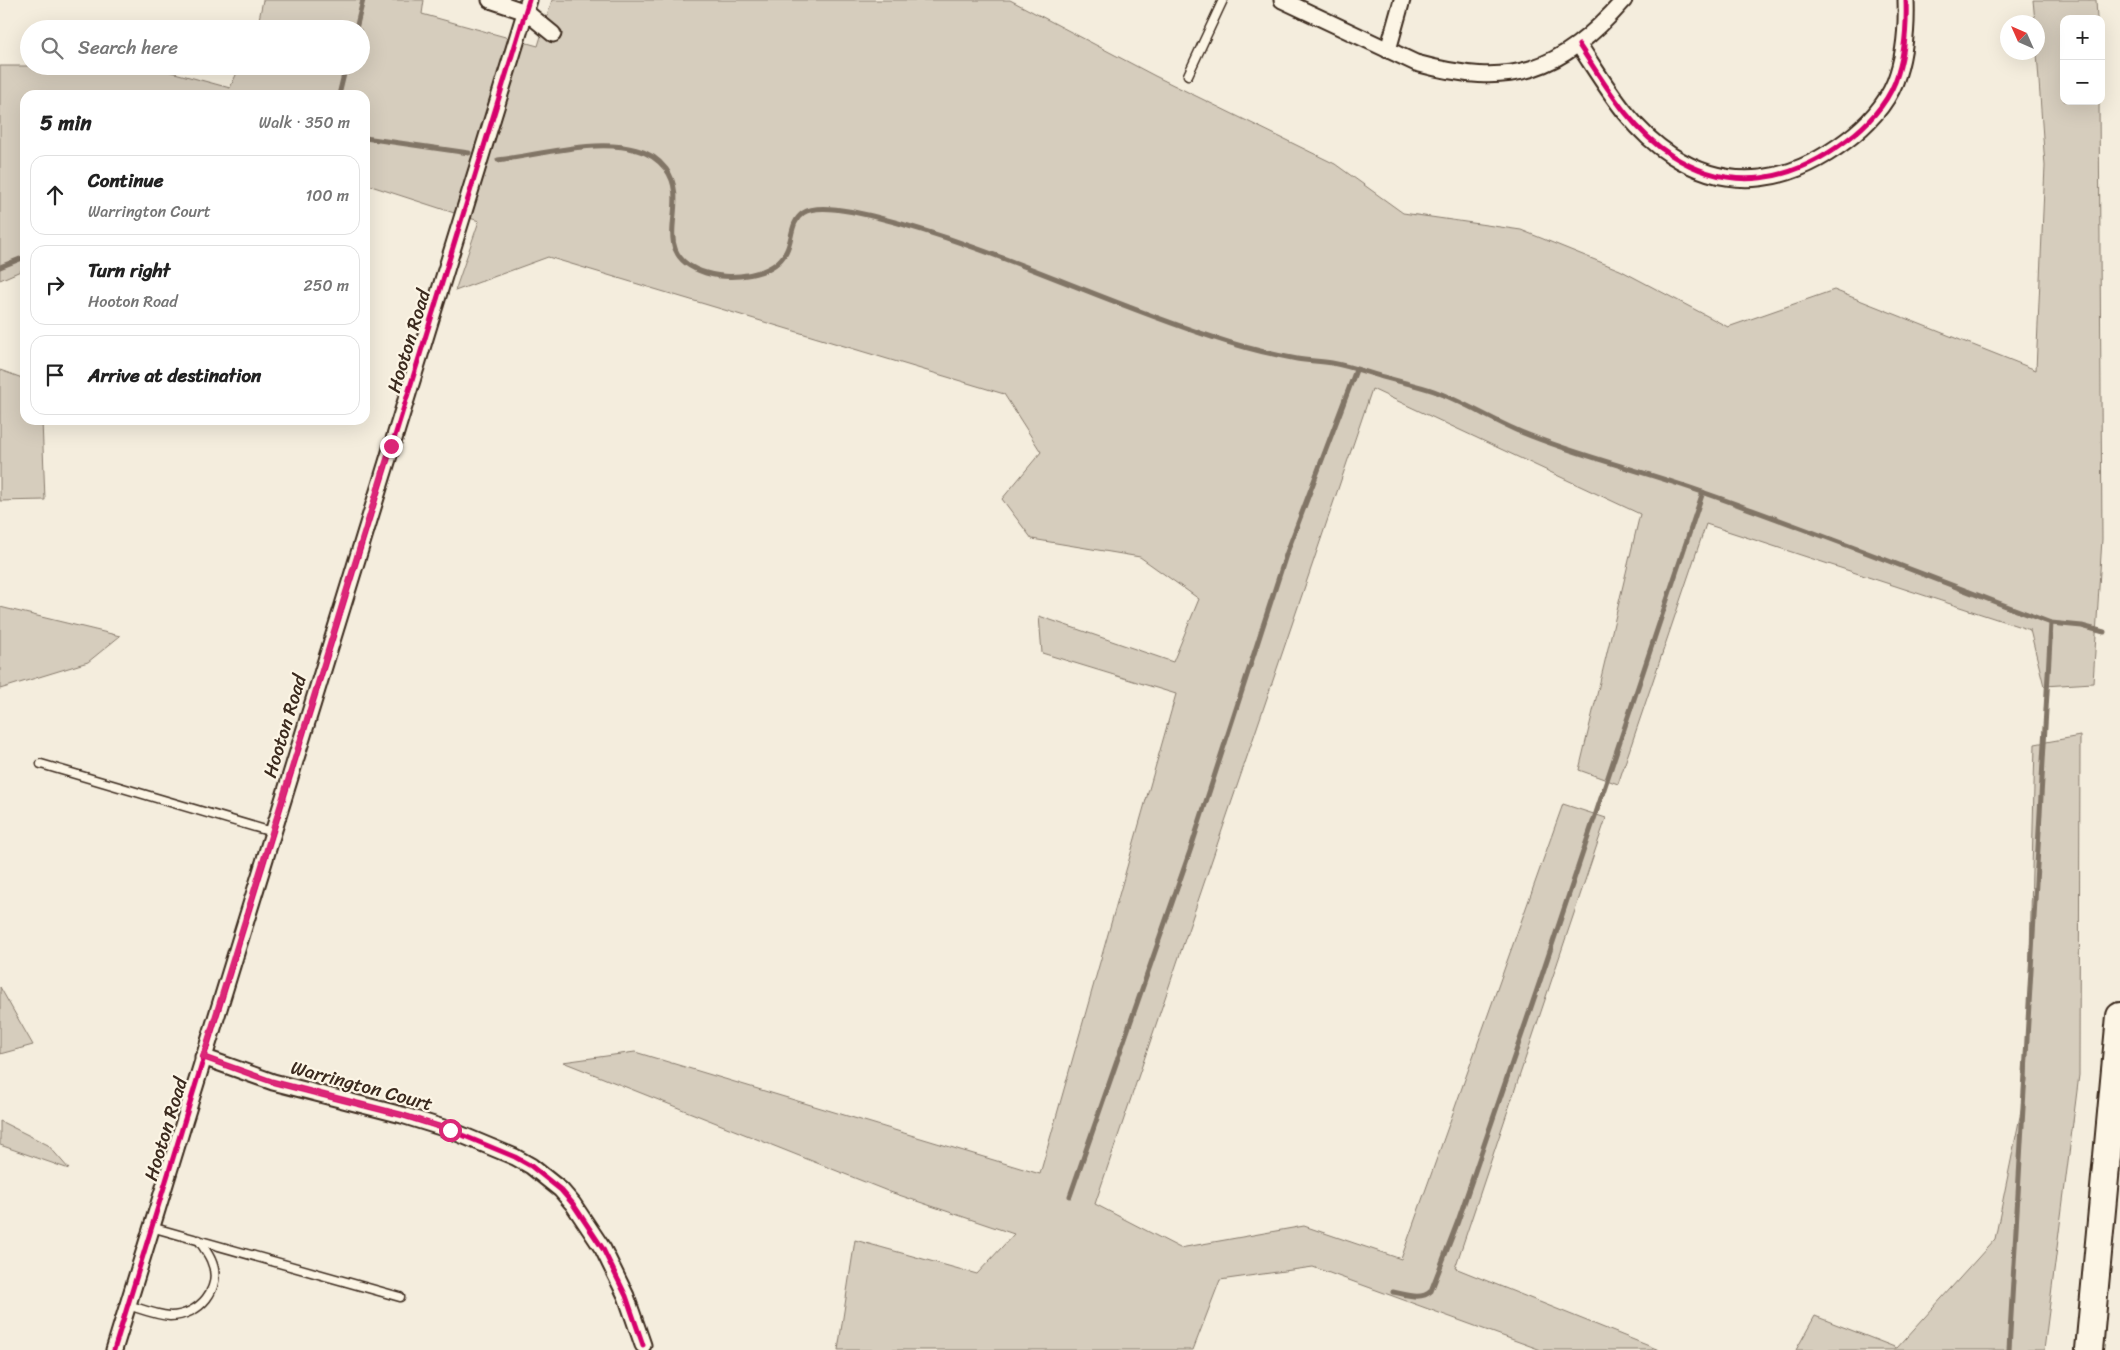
<!DOCTYPE html>
<html lang="en">
<head>
<meta charset="utf-8">
<style>
	:root { --surface:#fff; --page:#f6f6f6; --text:#222; --muted:#767676; --line:#e0e0e0 }
	body { margin:0; font-family:Sriracha,sans-serif; background:var(--page); color:var(--text) }
	.controls { position:absolute; right:15px; top:15px; display:grid; overflow:hidden; border-radius:10px; box-shadow:0 5px 20px #0002 }
	.controls button { width:45px; height:45px; display:grid; place-items:center; padding:0; border:0; border-bottom:1px solid var(--line); background:var(--surface); color:var(--text); font:25px sans-serif }
	.compass { position:absolute; left:2000px; top:15px; width:45px; height:45px; border-radius:50%; background:var(--surface); box-shadow:0 5px 20px #0002; rotate:315deg }
	.stop { position:absolute; width:15px; height:15px; margin:-11px; border:4px solid #db2777; border-radius:50%; background:#fff }
	.stop.end { background:#db2777; border-color:#fff; box-shadow:0 1px 5px #0008 }
	.list { margin:0; padding:0; list-style:none }
	h2 { display:flex; justify-content:space-between; align-items:center; height:65px; margin:0; padding:0 20px; font-size:21px }
	h2 small { font-size:16px; font-weight:400; color:var(--muted) }
	.list li { display:grid; grid-template-columns:32px 1fr auto; gap:15px; align-items:center; box-sizing:border-box; height:80px; margin:0 10px 10px; padding:0 10px; border:1px solid var(--line); border-radius:15px }
	.list b { display:block; font-size:19px; white-space:nowrap }
	.list p { margin:0; font-size:16px; white-space:nowrap; color:var(--muted) }
	.list em { font-size:16px; font-style:normal; color:var(--muted) }
	.icon { flex:none; width:28px; height:28px; fill:none; stroke:currentColor; stroke-width:2; stroke-linecap:round; stroke-linejoin:round }
	.map { position:relative; flex:none; width:2120px; height:1350px; overflow:hidden }
	.search { position:absolute; background:var(--surface); box-shadow:0 5px 20px #0002; left:20px; top:20px; width:350px; height:55px; display:flex; align-items:center; gap:12px; box-sizing:border-box; padding:0 18px; border-radius:28px; color:var(--muted); font-size:19px }
	.panel { position:absolute; background:var(--surface); box-shadow:0 5px 20px #0002; left:20px; top:90px; width:350px; height:335px; border-radius:15px }
	.map>svg:first-child { display:block }
</style>
</head>
<body>
<div class="map">
<svg width="2120" height="1350" viewBox="0 0 2120 1350">
	<rect width="100%" height="100%" fill="#f4eddd"/>
	<filter id="ink" filterUnits="userSpaceOnUse"><feTurbulence type="fractalNoise" baseFrequency=".02" numOctaves="2"/><feDisplacementMap in="SourceGraphic" scale="10" xChannelSelector="R" yChannelSelector="G"/><feConvolveMatrix kernelMatrix="1 2 1 2 8 2 1 2 1" color-interpolation-filters="sRGB"/></filter>
	<g filter="url(#ink)">
		<g fill="#d6cdbd" stroke="#887c6e">
			<polygon points="263,0 424,0 422,14 538,46 552,0 1010,0 1155,76 1335,164 1403,213 1521,230 1620,270 1728,327 1834,290 2036,370 2045,166 2037,53 2038,22 2035,22 2033,0 2096,0 2097,19 2064,19 2064,101 2099,101 2102,539 2093,683 2044,686 2030,630 1706,524 1618,784 1579,770 1640,514 1372,389 1095,1204 1180,1248 1304,1226 1401,1259 1563,804 1606,818 1455,1268 1659,1350 1541,1350 1313,1267 1220,1280 1193,1350 838,1350 855,1240 977,1274 1014,1234 890,1192 563,1062 635,1052 1040,1174 1176,694 1042,653 1039,616 1173,662 1199,599 1140,557 1032,539 1002,499 1041,452 1004,394 548,257 455,291 479,221 365,184 365,95 25,95 25,269 0,280 0,66 149,66 230,88 240,66 361,66 361,29 257,29"/>
			<polygon points="0,370 25,379 25,420 42,420 45,500 0,501"/>
			<polygon points="0,607 120,636 88,662 0,689"/>
			<polygon points="2080,736 2079,1075 2044,1350 1796,1350 1815,1316 1897,1348 1995,1239 2027,1082 2035,744"/>
			<polygon points="0,987 33,1045 0,1054"/>
			<polygon points="0,1121 48,1145 69,1169 0,1145"/>
		</g>
		<g fill="none" stroke-linecap="round" stroke-linejoin="round">
			<g stroke="#817466" stroke-width="5">
				<polyline points="356,29 363,0"/>
				<polyline points="339,95 346,66"/>
				<polyline points="365,138 469,153"/>
				<path d="M498 160C540 155 596 138 637 150 649 153 659 160 666 169 693 205 644 254 706 273 730 280 773 277 786 252 793 239 790 222 803 213 818 203 855 212 872 216 989 245 1098 300 1212 337 1239 346 1269 354 1297 359 1309 361 1320 361 1332 363 1349 366 1366 372 1383 377 1400 382 1417 385 1434 391 1464 402 1492 420 1521 432 1581 457 1645 471 1705 493 1822 534 1936 580 2051 623L2082 626 2104 632"/>
				<polyline points="0,267 25,257"/>
				<polyline points="1070,1196 1190,851 1286,555 1356,370"/>
				<path d="M1393 1292C1405 1294 1421 1301 1431 1291L1458 1221 1540 981 1703 492"/>
				<polyline points="2009,1350 2051,623"/>
			</g>
			<g stroke="#3b2a1e" stroke-width="11">
				<g id="lane">
					<polyline points="1188,75 1223,0"/>
					<polyline points="41,764 272,832"/>
					<polyline points="151,1227 400,1297"/>
					<path d="M128 1305C141 1309 156 1315 170 1316 199 1316 224 1288 211 1260 208 1253 203 1247 199 1240"/>
				</g>
			</g>
			<g stroke="#3b2a1e" stroke-width="19">
				<g id="street">
					<polyline points="490,0 526,12 553,34"/>
					<path d="M1282 0 1416 63C1510 89 1560 73 1624 0"/>
					<path d="M1579 45C1605 84 1630 129 1671 155 1731 194 1792 182 1847 140 1866 126 1886 105 1895 82 1905 56 1907 28 1906 0"/>
					<polyline points="1388,50 1402,0"/>
					<polyline points="203,1057 273,1082 402,1115 450,1130 515,1157 531,1166 561,1190 573,1204 603,1249 626,1296 643,1345"/>
					<polyline points="114,1350 529,0"/>
				</g>
			</g>
			<g stroke="#3b2a1e" stroke-width="30">
				<polyline id="highway" points="2089,1350 2120,1016"/>
			</g>
			<use href="#lane" stroke="#fcf5e5" stroke-width="8"/>
			<use href="#street" stroke="#fcf5e5" stroke-width="15"/>
			<use href="#highway" stroke="#fcf5e5" stroke-width="26"/>
			<g stroke="#fcf5e5" stroke-width="8">
				<g id="cycleway">
					<path d="M1579 45C1605 84 1630 129 1671 155 1731 194 1792 182 1847 140 1866 126 1886 105 1895 82 1905 56 1907 28 1906 0"/>
					<polyline points="203,1057 273,1082 402,1115 450,1130 515,1157 531,1166 561,1190 573,1204 603,1249 626,1296 643,1345"/>
					<polyline points="114,1350 529,0"/>
				</g>
			</g>
			<use href="#cycleway" stroke="#d6006c" stroke-width="5"/>
		</g>
	</g>
	<g fill="none" stroke-linecap="round" stroke-linejoin="round" filter="url(#ink)">
		<polyline stroke="#db2777" stroke-width="6" points="391,446 203,1057 273,1082 402,1115 450,1130"/>
	</g>
	<g text-anchor="middle" stroke-width="4.5" stroke-linejoin="round" paint-order="stroke">
		<g font-size="19" fill="#3b2a1e" stroke="#fcf5e5">
			<text transform="translate(408 341) rotate(-73)" y="7">Hooton Road</text>
			<text transform="translate(284 726) rotate(-73)" y="7">Hooton Road</text>
			<text transform="translate(362 1085) rotate(15)" y="7">Warrington Court</text>
			<text transform="translate(165 1129) rotate(-73)" y="7">Hooton Road</text>
		</g>
	</g>
</svg>
<div class="controls">
<button>+</button>
<button>−</button>
</div>
<svg class="compass" viewBox="-18 -18 36 36"><path d="M0-13l5 13h-10z" fill="#e53935"/><path d="M0 13l5-13h-10z" fill="#767676"/></svg>
<div class="stop" style="left:450px;top:1130px"></div>
<div class="stop end" style="left:391px;top:446px"></div>
<div class="search"><svg class="icon" aria-label="search" viewBox="0 0 24 24"><circle cx="10" cy="10" r="6"/><path d="M15 15l6 6"/></svg>Search here</div>
<section class="panel">
<h2>5 min<small>Walk · 350 m</small></h2>
<ul class="list">
<li><svg class="icon" aria-label="ahead" viewBox="0 0 24 24"><path d="M12 20V5M6 11l6-6 6 6"/></svg><div><b>Continue</b><p>Warrington Court</p></div><em>100 m</em></li>
<li><svg class="icon" aria-label="right" viewBox="0 0 24 24"><path d="M7 20v-9h11M14 6l5 5-5 5"/></svg><div><b>Turn right</b><p>Hooton Road</p></div><em>250 m</em></li>
<li><svg class="icon" aria-label="arrive" viewBox="0 0 24 24"><path d="M6 21V4h12l-3 4 3 4H6"/></svg><div><b>Arrive at destination</b></div></li>
</ul>
</section>
</div>
</body>
</html>
